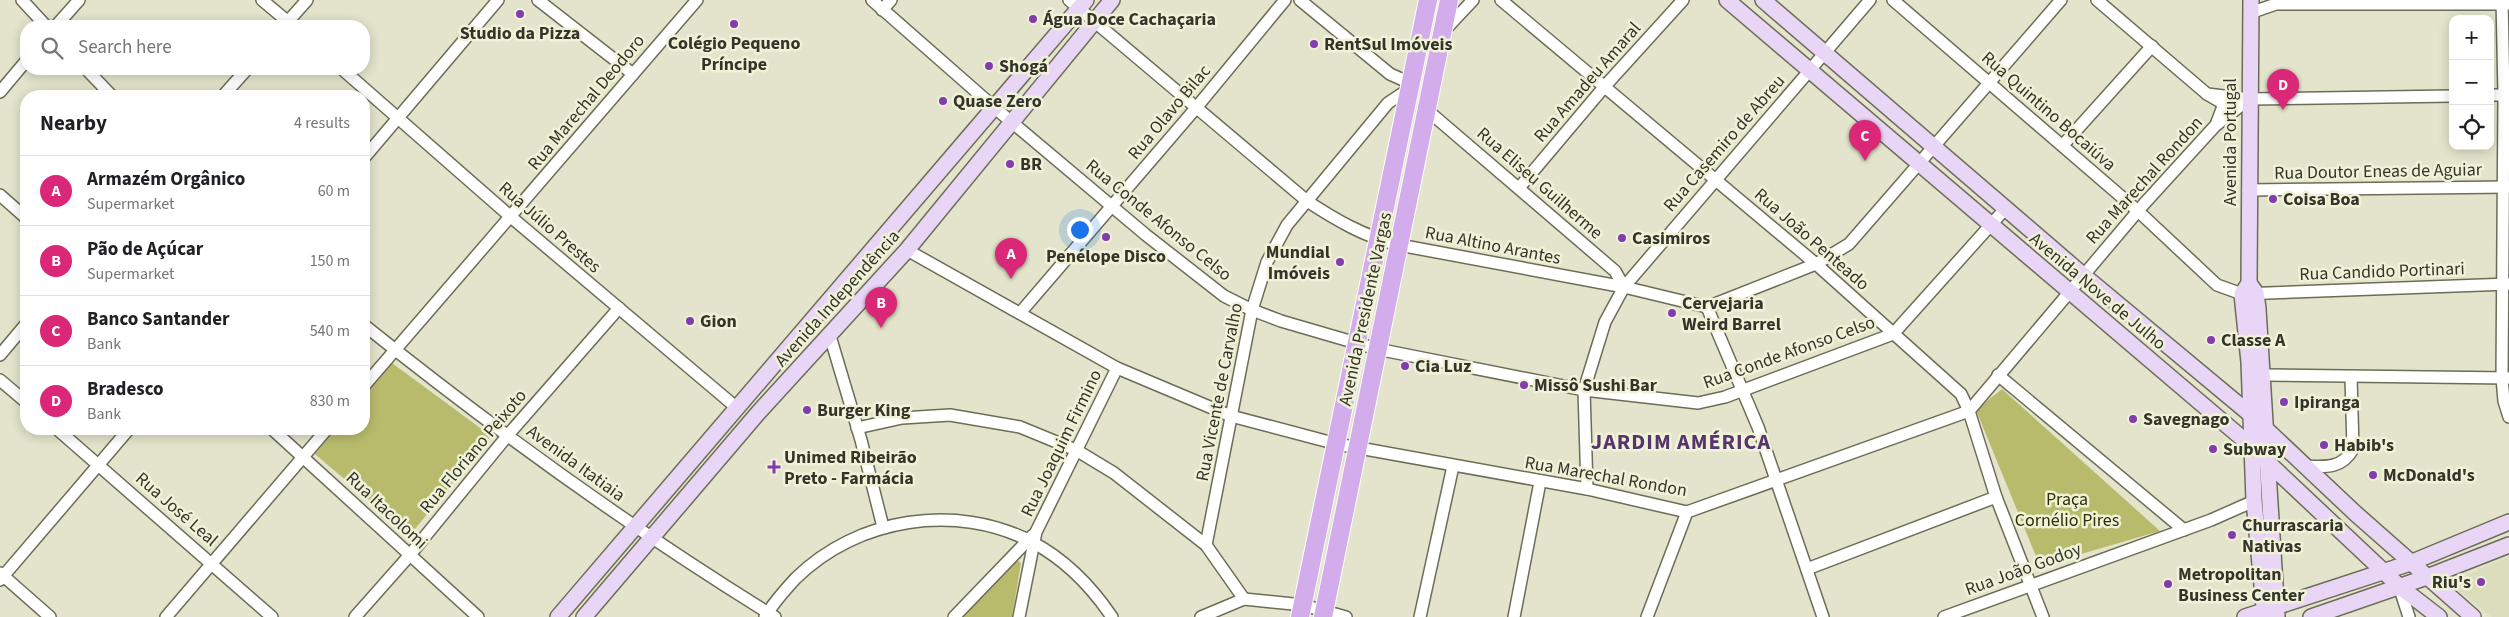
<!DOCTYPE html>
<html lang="en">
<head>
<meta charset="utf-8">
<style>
	:root { --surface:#fff; --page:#f6f6f6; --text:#202124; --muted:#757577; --line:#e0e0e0; --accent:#db2777 }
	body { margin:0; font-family:"Source Sans 3",sans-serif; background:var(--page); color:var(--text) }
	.controls { position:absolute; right:15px; top:15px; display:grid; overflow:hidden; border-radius:10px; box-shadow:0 2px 12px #0003 }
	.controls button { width:45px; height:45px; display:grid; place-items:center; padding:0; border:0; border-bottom:1px solid var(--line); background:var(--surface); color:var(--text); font:25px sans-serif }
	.you { position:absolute; left:1079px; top:229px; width:18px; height:18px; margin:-12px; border:4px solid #fff; border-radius:50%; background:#1a73e8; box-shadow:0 0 0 8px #1a73e833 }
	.badge { display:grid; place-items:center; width:32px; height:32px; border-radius:50%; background:var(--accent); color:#fff; font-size:16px; font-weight:700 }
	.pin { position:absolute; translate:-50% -41px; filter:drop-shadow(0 1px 2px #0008) }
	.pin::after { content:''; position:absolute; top:26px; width:18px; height:15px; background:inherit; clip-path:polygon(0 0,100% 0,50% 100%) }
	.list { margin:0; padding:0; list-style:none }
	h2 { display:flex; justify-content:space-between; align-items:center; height:65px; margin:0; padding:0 20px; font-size:21px }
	h2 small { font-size:16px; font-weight:400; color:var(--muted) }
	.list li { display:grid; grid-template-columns:32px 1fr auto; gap:15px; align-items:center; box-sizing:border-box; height:70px; padding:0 20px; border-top:1px solid var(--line) }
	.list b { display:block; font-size:19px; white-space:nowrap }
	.list p { margin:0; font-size:16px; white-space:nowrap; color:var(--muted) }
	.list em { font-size:16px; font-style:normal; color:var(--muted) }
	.icon { flex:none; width:28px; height:28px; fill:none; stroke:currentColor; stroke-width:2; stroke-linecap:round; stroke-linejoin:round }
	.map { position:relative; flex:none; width:2509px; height:617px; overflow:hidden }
	.search { position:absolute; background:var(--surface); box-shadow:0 2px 12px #0003; left:20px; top:20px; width:350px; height:55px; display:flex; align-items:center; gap:12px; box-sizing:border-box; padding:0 18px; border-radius:20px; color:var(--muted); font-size:19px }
	.panel { position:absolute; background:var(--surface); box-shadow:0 2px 12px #0003; left:20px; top:90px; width:350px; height:345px; border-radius:20px }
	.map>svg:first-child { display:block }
</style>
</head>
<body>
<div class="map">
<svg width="2509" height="617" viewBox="0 0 2509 617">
	<rect width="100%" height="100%" fill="#e3e4cb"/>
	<polygon fill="#dbddbc" points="2509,556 2509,617 2492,617 2449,583"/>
	<g fill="#b9bb6c">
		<polygon points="392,363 491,436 410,535 315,454 336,429 364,429 364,396"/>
		<polygon points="2002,389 2160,531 2040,566 1976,410"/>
		<polygon points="1017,560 1021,563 1012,617 963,617"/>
	</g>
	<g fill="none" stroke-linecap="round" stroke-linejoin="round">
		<g stroke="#6c6d57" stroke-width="14">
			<g id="street">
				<polyline points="22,0 46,26"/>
				<polyline points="262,0 293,26"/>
				<polyline points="538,0 633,74"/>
				<polyline points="872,0 995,108 1146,235 1224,296 1252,310 1281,321 1377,349 1584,390 1698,403 1725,397 1893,334 2005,209"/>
				<path d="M1069 0 1307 201C1336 220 1365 237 1399 245L1624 287 1707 307 1816 264 1849 244 2061 0"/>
				<polyline points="1300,0 1390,74 1410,83"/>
				<polyline points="1501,0 1816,264 1961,394 1969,411 1996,497 2043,617"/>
				<polyline points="1893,0 2138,211 2217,285 2242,294 2509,284"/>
				<polyline points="2097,0 2207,94 2224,104 2217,122"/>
				<polyline points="2502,0 2504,95 2502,378 2504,401 2509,417"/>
				<polyline points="882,10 891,0"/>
				<polyline points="2250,13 2276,4 2509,4"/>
				<polyline points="56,26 79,0"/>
				<polyline points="284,26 307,0"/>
				<polyline points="1443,32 1473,0"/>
				<polyline points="86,69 112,96"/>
				<polyline points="342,69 511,217 737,408"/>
				<polyline points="0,92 26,61"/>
				<polyline points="2207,94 2249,99 2453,96"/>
				<polyline points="2490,95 2509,95"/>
				<polyline points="223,96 247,69"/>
				<polyline points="1427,110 1615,271 1624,287"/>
				<polyline points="2063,145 2152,46"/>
				<polyline points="364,158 498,0"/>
				<polyline points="1519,188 1605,86 1683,0"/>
				<polyline points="2248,190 2509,187"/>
				<polyline points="0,195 26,218"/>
				<polyline points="907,250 1117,368 1231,416 1337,444 1587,489 1687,512 1969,411 2143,205 2215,126 2249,99"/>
				<polyline points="1707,307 1758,427 1823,617"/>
				<polyline points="1020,313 1196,108 1285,0"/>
				<path d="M364 325C495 430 632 529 775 617"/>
				<polyline points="830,336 861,440 883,527"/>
				<polyline points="0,355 26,324"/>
				<polyline points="1998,375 2184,530"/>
				<polyline points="2263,375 2509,378"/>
				<polyline points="0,380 26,402"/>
				<polyline points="364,386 697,0"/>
				<polyline points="857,428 902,418 950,415 1020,427 1076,450 1114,473 1206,545 1244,599"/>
				<polyline points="57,429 272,617"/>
				<polyline points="272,429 478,617"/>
				<path d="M2305 466C2325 467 2342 469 2353 449L2351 377"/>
				<polyline points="1587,489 1584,390 1605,322 1624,287 1870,0"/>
				<polyline points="1206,545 1252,310 1267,262 1287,225 1388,103 1409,89"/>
				<polyline points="1807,569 1996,497"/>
				<polyline points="0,573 50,617"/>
				<polyline points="0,580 129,429"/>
				<polyline points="2399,586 2409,617"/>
				<polyline points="166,617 327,429"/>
				<polyline points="355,617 409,556 508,435 619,308"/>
				<path d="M765 617C773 603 785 590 796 578 857 518 956 502 1032 542 1066 560 1091 586 1112 617"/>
				<polyline points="954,617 1033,535"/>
				<polyline points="1019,617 1036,532 1117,368"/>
				<polyline points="1201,617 1244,599 1303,605 1346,617"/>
				<polyline points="1420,617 1453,466"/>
				<polyline points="1514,617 1540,482"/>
				<polyline points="1647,617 1687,512"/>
				<polyline points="1944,617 2211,520 2254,501"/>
			</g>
		</g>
		<g stroke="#6c6d57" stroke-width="18">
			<g id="secondary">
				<polyline points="1727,0 2243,439 2399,586 2439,617"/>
				<polyline points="1763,0 2083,275 2250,414 2355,513 2473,617"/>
				<polyline points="2251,0 2249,283 2242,294 2249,362 2254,501 2265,617"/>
				<polyline points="2249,283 2256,293 2258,309 2277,617"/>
				<polyline points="558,617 1086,0"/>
				<polyline points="584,617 758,413 907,250 1112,0"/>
				<polyline points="2245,617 2410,563 2509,522"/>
				<polyline points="2311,617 2427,577 2509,545"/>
			</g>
		</g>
		<g stroke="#fff" stroke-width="20">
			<g id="primary">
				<polyline points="1300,617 1428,0"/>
				<polyline points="1323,617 1449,0"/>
			</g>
		</g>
		<use href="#street" stroke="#fff" stroke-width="11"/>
		<use href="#secondary" stroke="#e9d5f6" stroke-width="15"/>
		<use href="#primary" stroke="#d3acec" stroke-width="18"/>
	</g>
	<g fill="#833bad" stroke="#f0f2d8" stroke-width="2">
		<circle cx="520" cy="14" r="5"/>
		<circle cx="1033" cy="19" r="5"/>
		<circle cx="734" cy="24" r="5"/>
		<circle cx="1314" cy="44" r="5"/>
		<circle cx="989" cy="66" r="5"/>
		<circle cx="943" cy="101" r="5"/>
		<circle cx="1010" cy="164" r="5"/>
		<circle cx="2273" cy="199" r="5"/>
		<circle cx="1106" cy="237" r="5"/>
		<circle cx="1622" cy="238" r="5"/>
		<circle cx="1340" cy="262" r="5"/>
		<circle cx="1672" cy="313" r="5"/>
		<circle cx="690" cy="321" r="5"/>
		<circle cx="2211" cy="340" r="5"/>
		<circle cx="1405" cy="366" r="5"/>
		<circle cx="1524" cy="385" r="5"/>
		<circle cx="2284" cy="402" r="5"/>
		<circle cx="807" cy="410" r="5"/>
		<circle cx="2133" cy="419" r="5"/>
		<circle cx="2324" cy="445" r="5"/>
		<circle cx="2213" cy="449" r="5"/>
		<path d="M771.5 459.5h5v5h5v5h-5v5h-5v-5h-5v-5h5z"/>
		<circle cx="2373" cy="475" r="5"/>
		<circle cx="2232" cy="535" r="5"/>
		<circle cx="2481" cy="582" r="5"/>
		<circle cx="2168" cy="584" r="5"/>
	</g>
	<g text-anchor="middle" stroke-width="5" stroke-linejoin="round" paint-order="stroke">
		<g font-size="18" font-weight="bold" fill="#34342a" stroke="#f0f2d8" text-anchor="start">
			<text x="1043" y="25">Água Doce Cachaçaria</text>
			<text x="520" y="39" text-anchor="middle">Studio da Pizza</text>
			<text x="734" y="49" text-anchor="middle">Colégio Pequeno<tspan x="734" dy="21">Príncipe</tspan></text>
			<text x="1324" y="50">RentSul Imóveis</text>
			<text x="999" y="72">Shogá</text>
			<text x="953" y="107">Quase Zero</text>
			<text x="1020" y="170">BR</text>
			<text x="2283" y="205">Coisa Boa</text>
			<text x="1632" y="244">Casimiros</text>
			<text x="1330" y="258" text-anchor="end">Mundial<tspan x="1330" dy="21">Imóveis</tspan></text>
			<text x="1106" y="262" text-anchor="middle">Penélope Disco</text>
			<text x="1682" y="309">Cervejaria<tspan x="1682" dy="21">Weird Barrel</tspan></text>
			<text x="700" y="327">Gion</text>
			<text x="2221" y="346">Classe A</text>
			<text x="1415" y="372">Cia Luz</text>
			<text x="1534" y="391">Missô Sushi Bar</text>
			<text x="2294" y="408">Ipiranga</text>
			<text x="817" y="416">Burger King</text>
			<text x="2143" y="425">Savegnago</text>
			<text x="2334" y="451">Habib's</text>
			<text x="2223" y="455">Subway</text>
			<text x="784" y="463">Unimed Ribeirão<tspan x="784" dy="21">Preto - Farmácia</tspan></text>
			<text x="2383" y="481">McDonald's</text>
			<text x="2242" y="531">Churrascaria<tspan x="2242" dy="21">Nativas</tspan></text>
			<text x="2178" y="580">Metropolitan<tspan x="2178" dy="21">Business Center</tspan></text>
			<text x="2471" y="588" text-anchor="end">Riu's</text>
		</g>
		<g font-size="18" fill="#34342a" stroke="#f0f2d8">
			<text transform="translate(1587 82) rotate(-49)" y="6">Rua Amadeu Amaral</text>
			<text transform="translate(586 102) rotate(-50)" y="6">Rua Marechal Deodoro</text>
			<text transform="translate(2049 111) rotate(41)" y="6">Rua Quintino Bocaiúva</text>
			<text transform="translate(1169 112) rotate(-50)" y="6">Rua Olavo Bilac</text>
			<text transform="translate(2230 142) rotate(-90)" y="6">Avenida Portugal</text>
			<text transform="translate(1724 143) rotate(-49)" y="6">Rua Casemiro de Abreu</text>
			<text transform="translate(2378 171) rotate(-1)" y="6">Rua Doutor Eneas de Aguiar</text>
			<text transform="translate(2144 180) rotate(-48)" y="6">Rua Marechal Rondon</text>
			<text transform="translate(1540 183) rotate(41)" y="6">Rua Eliseu Guilherme</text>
			<text transform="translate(1159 220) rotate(39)" y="6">Rua Conde Afonso Celso</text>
			<text transform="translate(550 227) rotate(41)" y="6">Rua Júlio Prestes</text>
			<text transform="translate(1812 239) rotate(41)" y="6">Rua João Penteado</text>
			<text transform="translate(1493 245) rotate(11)" y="6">Rua Altino Arantes</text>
			<text transform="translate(2382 271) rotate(-2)" y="6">Rua Candido Portinari</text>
			<text transform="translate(2098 291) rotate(40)" y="6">Avenida Nove de Julho</text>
			<text transform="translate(837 298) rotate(-48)" y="6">Avenida Independência</text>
			<text transform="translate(1365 309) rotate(-78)" y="6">Avenida Presidente Vargas</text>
			<text transform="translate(1789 352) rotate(-20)" y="6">Rua Conde Afonso Celso</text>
			<text transform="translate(1219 392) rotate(-79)" y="6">Rua Vicente de Carvalho</text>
			<text transform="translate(1061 443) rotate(-64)" y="6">Rua Joaquim Firmino</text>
			<text transform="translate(473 451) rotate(-50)" y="6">Rua Floriano Peixoto</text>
			<text transform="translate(576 463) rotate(36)" y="6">Avenida Itatiaia</text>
			<text transform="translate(1606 476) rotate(10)" y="6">Rua Marechal Rondon</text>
			<text transform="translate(177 509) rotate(41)" y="6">Rua José Leal</text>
			<text transform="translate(387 510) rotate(43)" y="6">Rua Itacolomi</text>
			<text transform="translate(2023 569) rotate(-20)" y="6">Rua João Godoy</text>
		</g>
		<g font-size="18" fill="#303005" stroke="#f0f2d8">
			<text x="2067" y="505">Praça<tspan x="2067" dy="21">Cornélio Pires</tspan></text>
		</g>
		<g font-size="22" font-weight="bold" letter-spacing="1" fill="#56346d" stroke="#f0f2d8">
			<text x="1681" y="449">JARDIM AMÉRICA</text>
		</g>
	</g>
</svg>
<div class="controls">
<button>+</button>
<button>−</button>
<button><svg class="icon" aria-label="locate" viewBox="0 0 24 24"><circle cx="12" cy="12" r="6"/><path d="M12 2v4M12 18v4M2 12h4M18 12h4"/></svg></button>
</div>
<div class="you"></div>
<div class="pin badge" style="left:1011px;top:279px">A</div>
<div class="pin badge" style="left:881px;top:328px">B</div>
<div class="pin badge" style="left:1865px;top:161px">C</div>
<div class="pin badge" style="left:2283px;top:110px">D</div>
<div class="search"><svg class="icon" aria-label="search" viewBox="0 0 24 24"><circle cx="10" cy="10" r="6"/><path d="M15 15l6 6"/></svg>Search here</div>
<section class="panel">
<h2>Nearby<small>4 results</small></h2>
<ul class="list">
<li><span class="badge">A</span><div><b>Armazém Orgânico</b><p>Supermarket</p></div><em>60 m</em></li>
<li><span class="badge">B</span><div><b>Pão de Açúcar</b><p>Supermarket</p></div><em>150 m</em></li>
<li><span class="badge">C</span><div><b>Banco Santander</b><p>Bank</p></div><em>540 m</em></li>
<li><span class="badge">D</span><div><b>Bradesco</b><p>Bank</p></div><em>830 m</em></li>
</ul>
</section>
</div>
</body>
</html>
